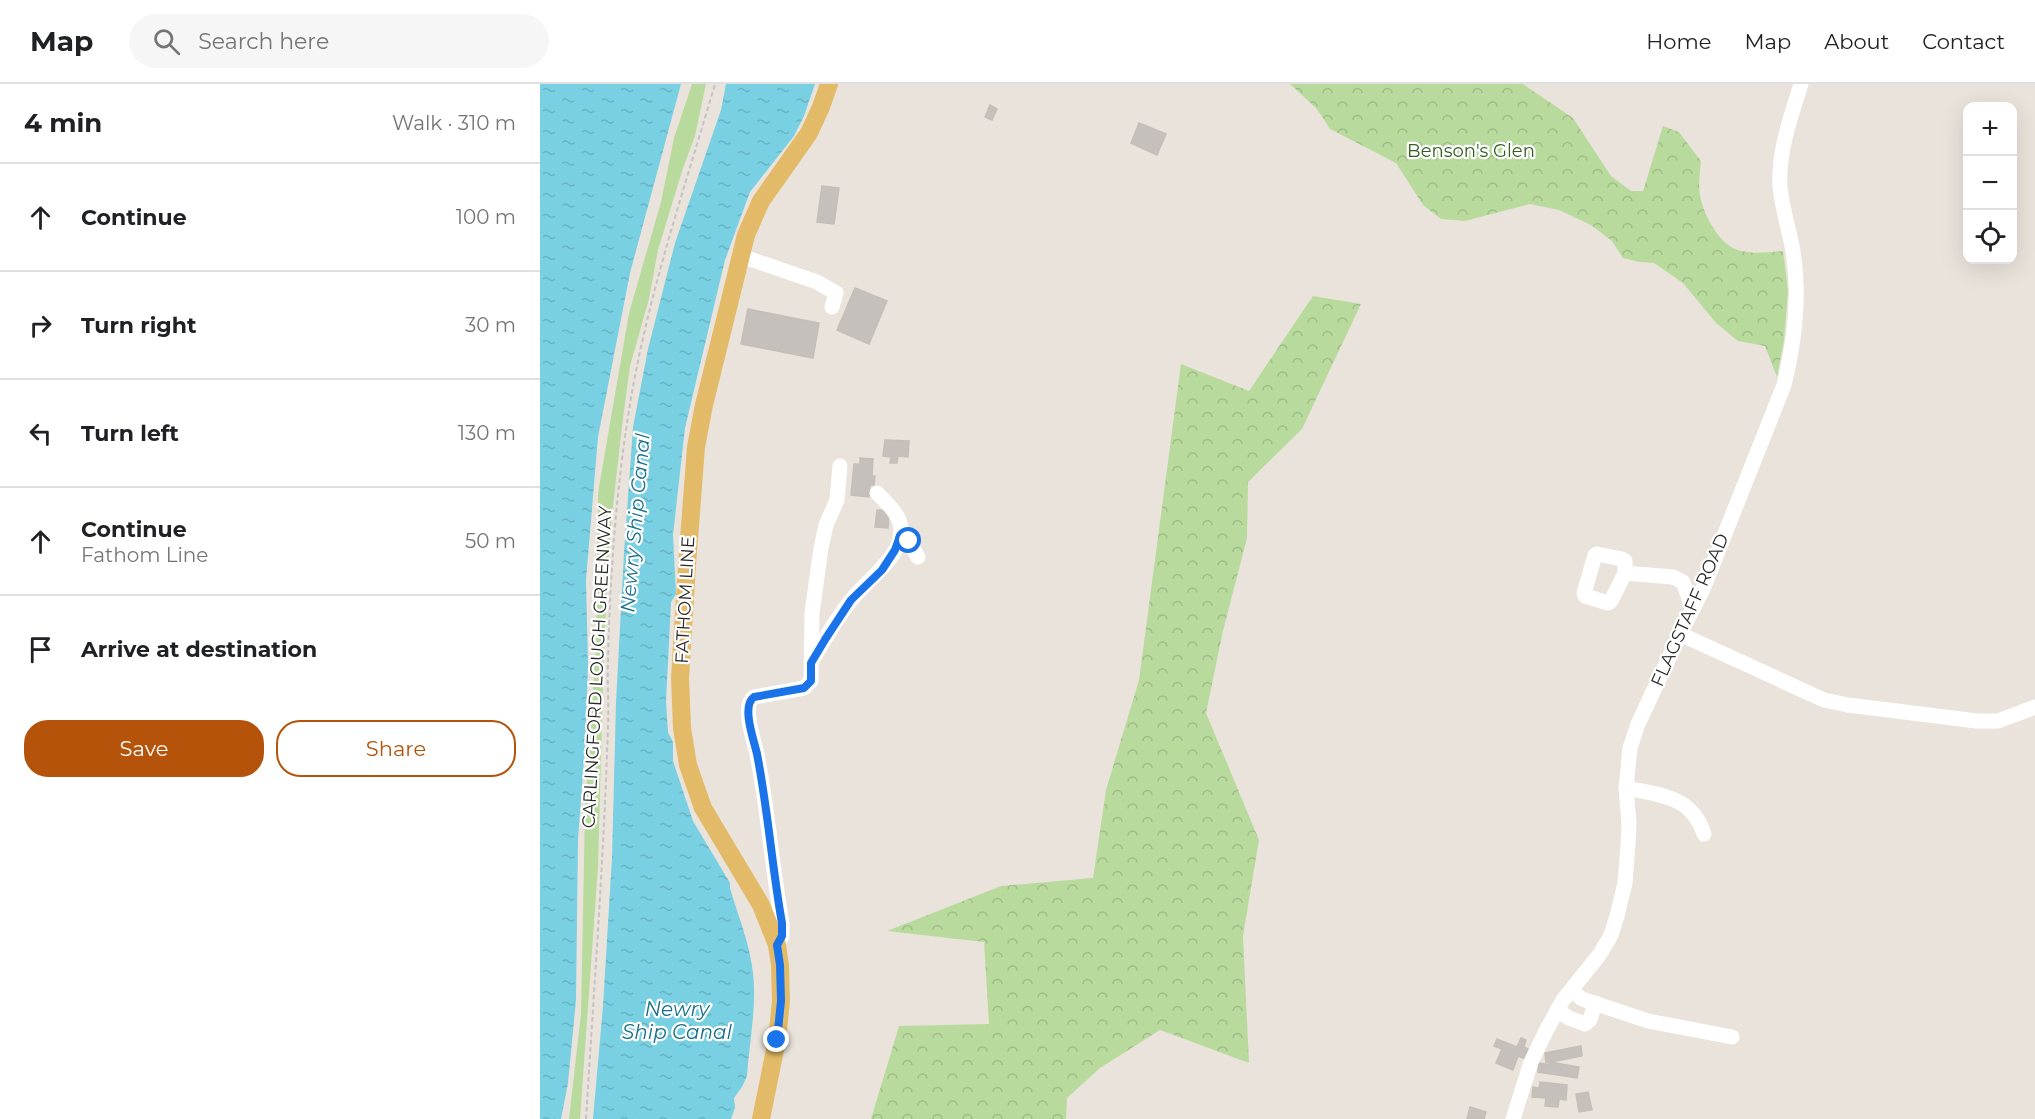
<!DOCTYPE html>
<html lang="en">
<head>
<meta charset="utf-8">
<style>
	:root { --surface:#fff; --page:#f6f6f6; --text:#202124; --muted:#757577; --line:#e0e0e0; --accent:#b45309 }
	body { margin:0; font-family:Montserrat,sans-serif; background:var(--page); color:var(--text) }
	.controls { position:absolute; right:18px; top:18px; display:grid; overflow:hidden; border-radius:12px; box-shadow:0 6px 24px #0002 }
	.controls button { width:54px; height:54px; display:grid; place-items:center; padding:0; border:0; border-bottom:2px solid var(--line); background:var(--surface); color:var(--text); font:30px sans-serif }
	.stop { position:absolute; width:18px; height:18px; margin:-14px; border:4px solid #1a73e8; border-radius:50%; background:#fff }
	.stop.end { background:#1a73e8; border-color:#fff; box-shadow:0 2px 6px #0008 }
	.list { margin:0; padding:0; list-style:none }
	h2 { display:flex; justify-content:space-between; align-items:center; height:78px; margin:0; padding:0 24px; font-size:26px }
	h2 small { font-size:20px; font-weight:400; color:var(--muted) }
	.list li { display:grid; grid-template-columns:39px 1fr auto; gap:18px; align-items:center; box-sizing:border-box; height:108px; padding:0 24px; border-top:2px solid var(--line) }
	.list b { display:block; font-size:22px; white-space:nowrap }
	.list p { margin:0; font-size:20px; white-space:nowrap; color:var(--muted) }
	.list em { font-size:20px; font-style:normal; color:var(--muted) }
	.actions { display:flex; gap:12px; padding:18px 24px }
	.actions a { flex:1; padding:14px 0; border:2px solid var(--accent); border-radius:24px; text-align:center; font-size:21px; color:var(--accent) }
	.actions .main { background:var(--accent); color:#fff }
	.icon { flex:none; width:33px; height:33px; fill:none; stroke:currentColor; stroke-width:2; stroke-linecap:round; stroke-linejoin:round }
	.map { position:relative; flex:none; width:1495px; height:1035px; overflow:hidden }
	header { display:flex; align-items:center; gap:36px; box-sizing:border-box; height:84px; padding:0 30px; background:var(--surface); border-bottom:2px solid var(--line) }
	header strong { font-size:28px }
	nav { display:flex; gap:33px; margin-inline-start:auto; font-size:21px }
	.search { width:420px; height:54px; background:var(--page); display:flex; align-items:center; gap:15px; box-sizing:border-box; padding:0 21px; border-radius:33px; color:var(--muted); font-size:22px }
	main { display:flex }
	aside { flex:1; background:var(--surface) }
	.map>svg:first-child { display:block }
</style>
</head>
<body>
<header>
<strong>Map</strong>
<div class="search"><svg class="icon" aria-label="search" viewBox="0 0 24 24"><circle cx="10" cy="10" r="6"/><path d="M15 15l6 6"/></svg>Search here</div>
<nav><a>Home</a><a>Map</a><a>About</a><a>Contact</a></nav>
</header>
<main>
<aside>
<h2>4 min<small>Walk · 310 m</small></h2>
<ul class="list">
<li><svg class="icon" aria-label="ahead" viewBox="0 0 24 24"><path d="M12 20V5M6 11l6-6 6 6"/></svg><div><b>Continue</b></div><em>100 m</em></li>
<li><svg class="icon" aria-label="right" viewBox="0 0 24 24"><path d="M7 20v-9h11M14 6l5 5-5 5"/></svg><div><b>Turn right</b></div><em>30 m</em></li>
<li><svg class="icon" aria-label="left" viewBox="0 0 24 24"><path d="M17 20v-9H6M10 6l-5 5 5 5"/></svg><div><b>Turn left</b></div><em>130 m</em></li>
<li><svg class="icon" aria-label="ahead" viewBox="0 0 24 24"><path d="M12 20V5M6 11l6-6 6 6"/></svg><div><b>Continue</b><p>Fathom Line</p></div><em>50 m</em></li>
<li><svg class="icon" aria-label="arrive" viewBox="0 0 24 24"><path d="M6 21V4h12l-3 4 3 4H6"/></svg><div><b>Arrive at destination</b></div></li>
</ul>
<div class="actions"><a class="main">Save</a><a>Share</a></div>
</aside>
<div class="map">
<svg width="1495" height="1035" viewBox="0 0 1495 1035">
	<defs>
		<pattern id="forest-crowns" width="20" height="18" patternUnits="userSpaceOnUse" patternTransform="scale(1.5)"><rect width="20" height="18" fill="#b8db9d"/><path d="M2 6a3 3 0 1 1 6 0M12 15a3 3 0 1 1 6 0" fill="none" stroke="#9ebc87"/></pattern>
		<pattern id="water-ripples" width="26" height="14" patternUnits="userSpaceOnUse" patternTransform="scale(1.5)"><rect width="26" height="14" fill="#78d0e2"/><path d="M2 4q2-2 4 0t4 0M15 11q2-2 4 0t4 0" fill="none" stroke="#68b3c2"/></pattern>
	</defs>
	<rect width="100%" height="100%" fill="#eae3dc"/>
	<polygon fill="#b8db9d" points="152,0 166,0 155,52 143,84 118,166 109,215 90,282 82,342 70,449 64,565 58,783 40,1035 29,1035 41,930 45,725 56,562 58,409 89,229 121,118 134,54"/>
	<g fill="url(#forest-crowns)">
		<path d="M750 0H983L1033 34 1071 92 1091 107H1103L1123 42 1139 48 1161 77C1160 88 1158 100 1160 111 1163 129 1177 157 1195 165 1210 171 1227 168 1243 167L1248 206 1244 256 1237 293 1225 262 1198 257 1176 239 1143 199 1114 179 1099 178 1083 174 1072 157 1051 141 1019 126 990 120 925 137 901 135 883 121 856 79 790 45 777 25Z"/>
		<polygon points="773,212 821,220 762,345 708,398 707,454 683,547 666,629 719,756 703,852 709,979 620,946 560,984 527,1014 526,1035 331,1035 359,942 449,940 444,858 347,847 461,802 553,794 566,706 599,596 641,280 709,307"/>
	</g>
	<g fill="url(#water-ripples)">
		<polygon points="0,0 141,0 90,189 58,353 46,496 48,582 45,663 38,755 36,916 28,999 21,1035 0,1035"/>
		<path d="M186 0H275L264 32 254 52 210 108 185 176 145 344 133 451 136 510 131 518 126 617 128 648 133 658V677L153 737 190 799V804C198 832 210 860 213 889 217 923 209 959 207 992L202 1003 194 1014 195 1024 191 1035H53L63 922 72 774 76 618 84 469 93 343 108 265 135 159 181 26Z"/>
	</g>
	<g fill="#c5c0bb" stroke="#c5beb6" stroke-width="1.5">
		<polygon points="450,21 457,25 452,36 445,33"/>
		<polygon points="599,39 626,50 617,71 591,59"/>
		<polygon points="282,102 299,104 294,140 277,138"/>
		<polygon points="315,204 347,217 329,260 297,246"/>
		<polygon points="208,225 279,239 273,274 201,260"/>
		<polygon points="345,356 369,357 368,373 358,372 357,379 350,379 351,373 343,372"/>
		<polygon points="320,374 333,375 332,392 335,392 334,401 330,401 329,413 311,411 314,380 320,380"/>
		<polygon points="337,426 349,427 348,444 335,443"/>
		<polygon points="981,954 986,956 984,963 992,967 988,976 978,972 973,986 956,979 962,965 954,962 957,955 977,963"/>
		<polygon points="1041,962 1042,972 1006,979 1005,969"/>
		<polygon points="1010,978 1039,983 1037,994 998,988 999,979 1009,981"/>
		<polygon points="1000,998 1027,1001 1026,1016 1019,1015 1018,1023 1005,1022 1006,1014 992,1013 993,1003 999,1004"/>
		<polygon points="1048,1008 1052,1026 1039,1028 1036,1010"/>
		<polygon points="930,1023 946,1028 944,1035 927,1035"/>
	</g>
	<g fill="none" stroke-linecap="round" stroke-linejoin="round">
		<path stroke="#c3c3c3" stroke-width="2" stroke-dasharray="4.5 3" stroke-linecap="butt" d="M46 1035C54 904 64 772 68 641 69 620 67 598 68 577 70 492 76 405 90 320 108 211 144 106 175 0"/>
		<g stroke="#fff" stroke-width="15">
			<polyline points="201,172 277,198 296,209 292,223"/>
			<polyline points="360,452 369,457 378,473"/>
			<polyline points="1085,489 1085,477 1082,475 1057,470 1055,471 1044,509 1045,512 1068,519 1071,517 1085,489 1133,493 1143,498 1151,520 1154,523"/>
			<polyline points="1140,550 1284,616 1308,621 1437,637 1458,637 1495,623"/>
			<path d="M272 577C284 556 297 533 313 514 329 494 373 465 358 434 353 424 345 417 337 409"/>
			<path d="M1086 704C1120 711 1152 712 1164 750"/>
			<path d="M237 861 242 852V839C232 783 228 726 217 670 214 656 201 622 214 613L264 604 271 597 272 529 281 464 286 441 297 416 300 382"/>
			<polyline points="1031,906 1042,915 1108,937 1192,953"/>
			<polyline points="1017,926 1029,934 1045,940 1050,936 1055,919"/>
			<path d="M973 1035 991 978 1006 947 1023 916 1060 870 1071 851 1077 832 1085 799 1088 761 1089 739 1086 704 1090 664 1098 640 1140 550 1163 505 1244 301C1254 260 1260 217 1254 174 1251 150 1242 127 1240 102 1238 67 1251 33 1261 0"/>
		</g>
		<polyline stroke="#e3bb68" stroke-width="18" points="221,1035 237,956 241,917 240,881 237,861 221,821 163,724 148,681 142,644 140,594 147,481 156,363 164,321 206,151 221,117 269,49 281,23 289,0"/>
	</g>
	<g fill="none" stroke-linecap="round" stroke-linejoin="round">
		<path stroke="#1a73e8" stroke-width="8" d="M237 956 241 917 240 881 237 861 242 852V839C232 783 228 726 217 670 214 656 201 622 214 613L264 604 271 597V579L286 554 311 516 342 486 355 466 360 452 369 457"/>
	</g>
	<g text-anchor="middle" stroke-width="4.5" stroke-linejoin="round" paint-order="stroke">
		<g font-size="18" fill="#335e20" stroke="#fff">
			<text x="931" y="73">Benson's Glen</text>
		</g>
		<g font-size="18" fill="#292929" stroke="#fff">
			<text transform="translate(145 516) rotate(-87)" y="6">FATHOM LINE</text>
			<text transform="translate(1150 526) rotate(-66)" y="6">FLAGSTAFF ROAD</text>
			<text transform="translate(57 583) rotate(-87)" y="6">CARLINGFORD LOUGH GREENWAY</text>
		</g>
		<g font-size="20" font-style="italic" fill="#1a6f8c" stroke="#fff">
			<text transform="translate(95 439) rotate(-85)" y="7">Newry Ship Canal</text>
			<text x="137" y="932">Newry<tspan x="137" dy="23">Ship Canal</tspan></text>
		</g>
	</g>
</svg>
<div class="controls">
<button>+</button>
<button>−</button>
<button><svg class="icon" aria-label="locate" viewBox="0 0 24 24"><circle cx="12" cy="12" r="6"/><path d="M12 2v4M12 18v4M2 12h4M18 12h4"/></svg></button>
</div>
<div class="stop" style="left:369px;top:457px"></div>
<div class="stop end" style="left:237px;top:956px"></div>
</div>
</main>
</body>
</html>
